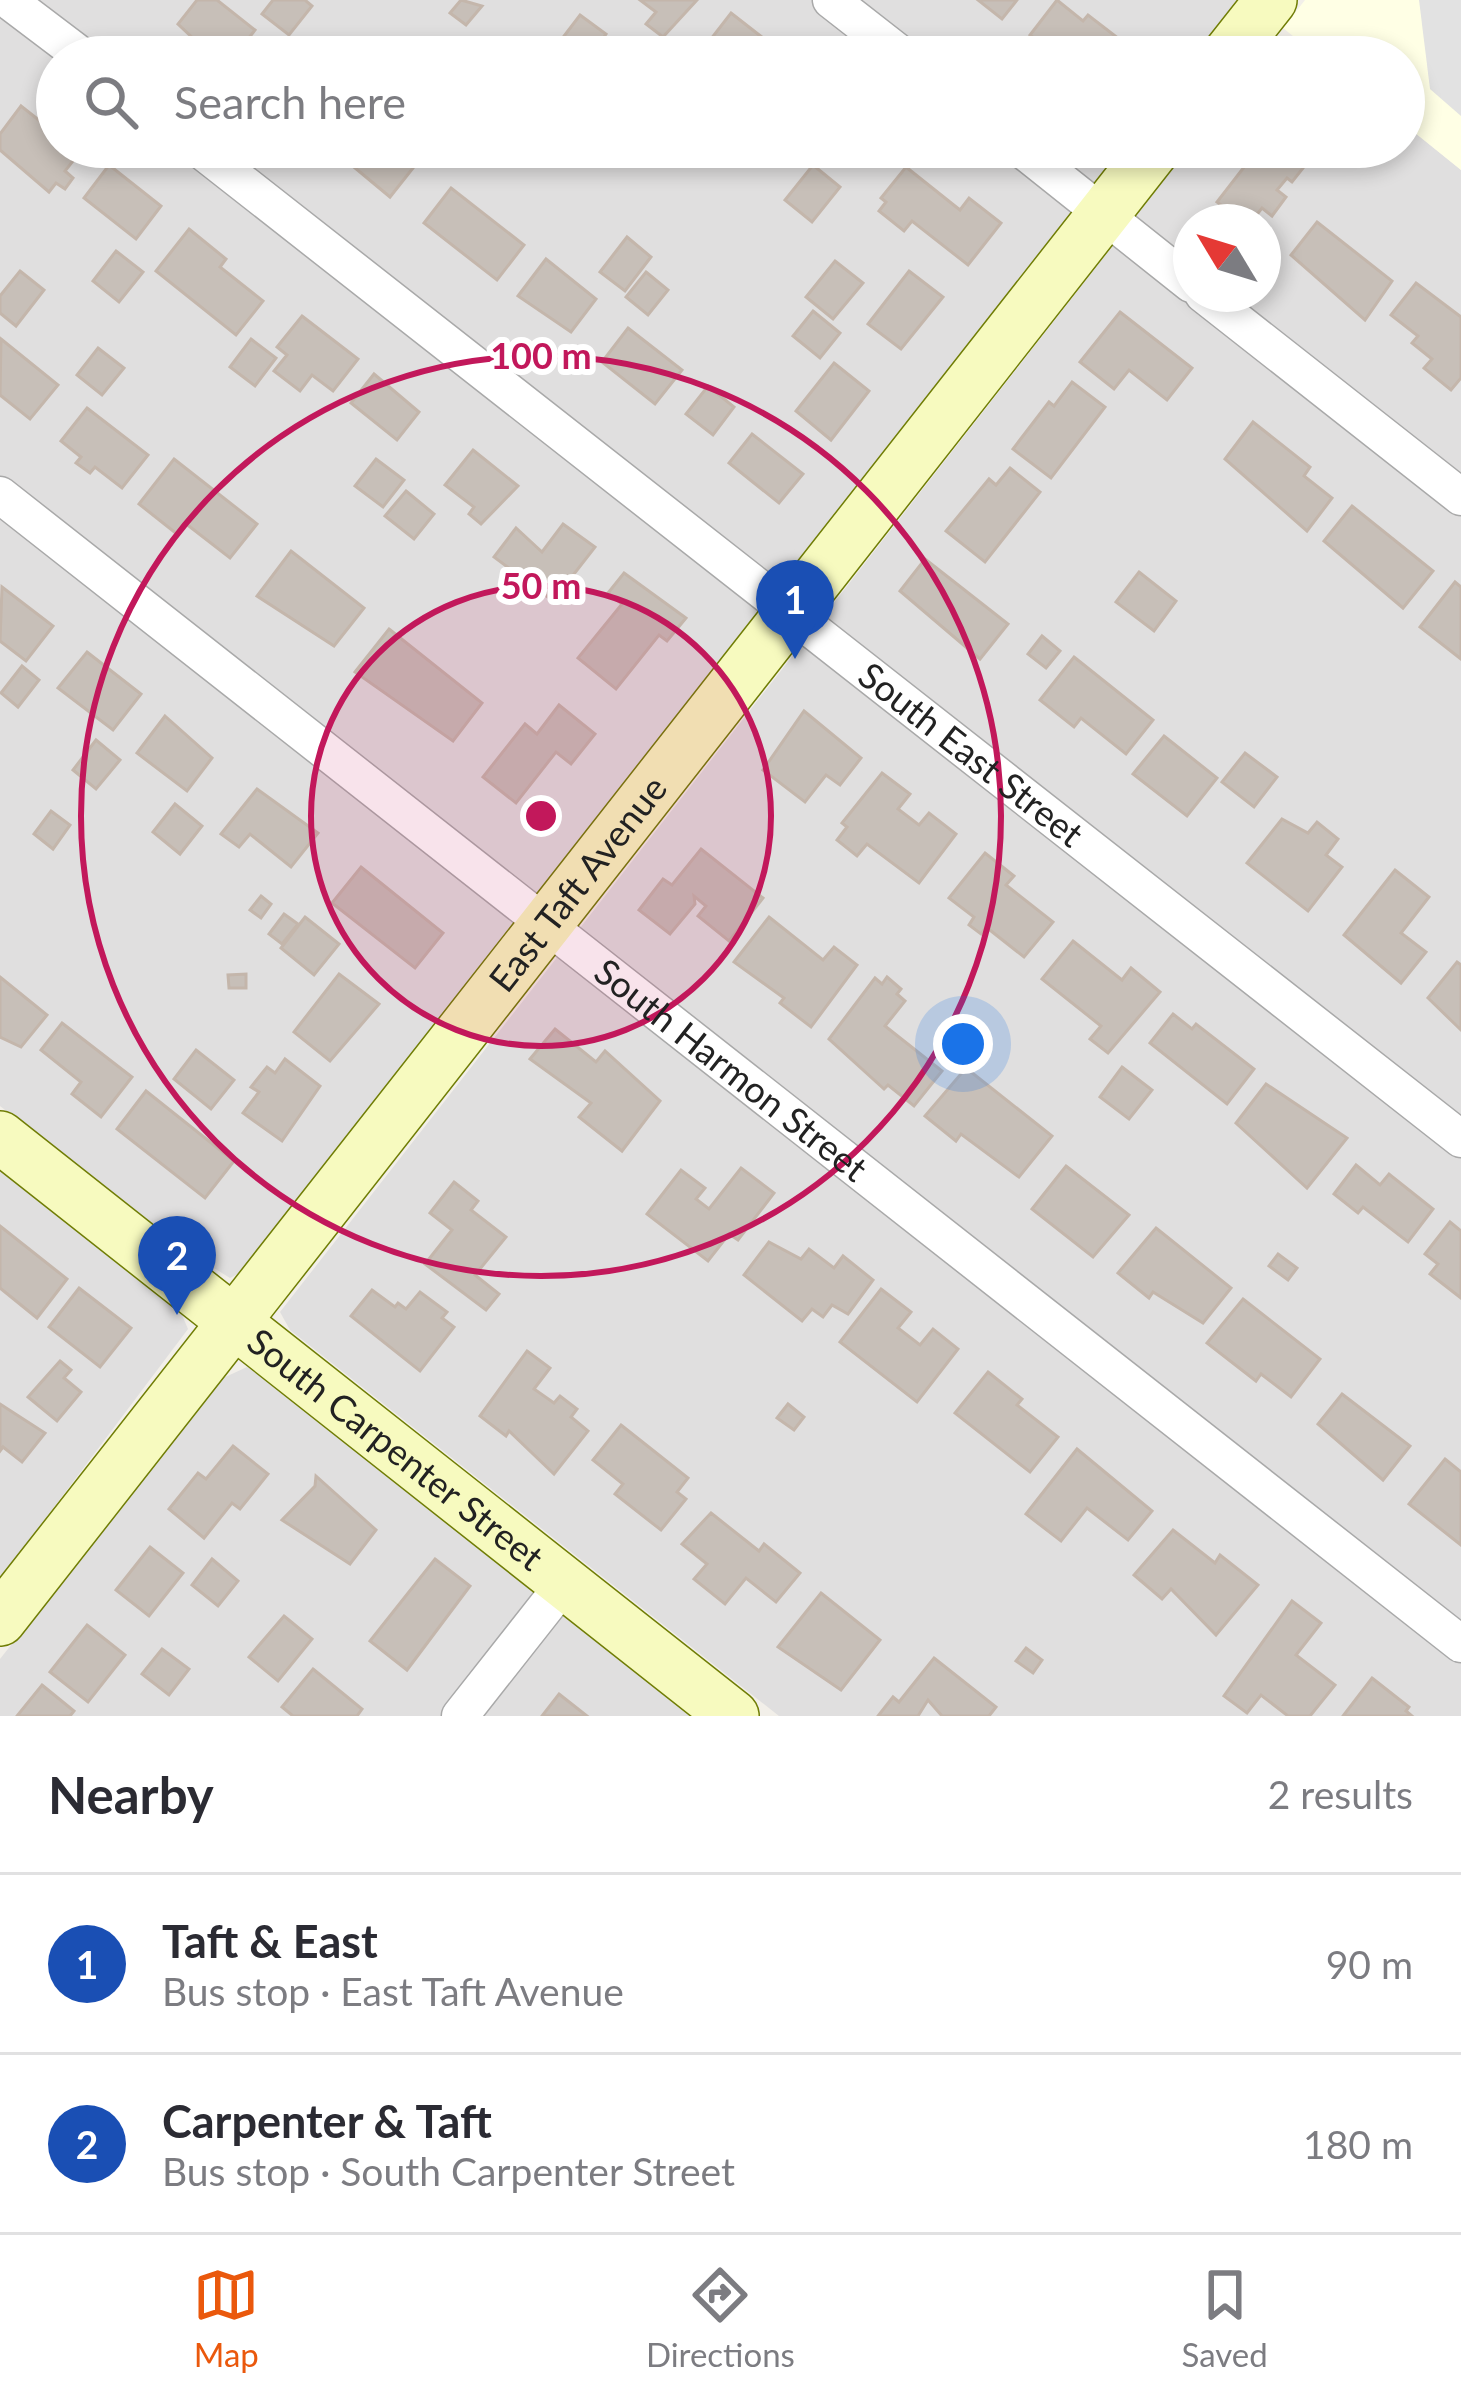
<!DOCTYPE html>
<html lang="en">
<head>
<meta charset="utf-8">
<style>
	:root { --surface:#fff; --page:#f7f7f7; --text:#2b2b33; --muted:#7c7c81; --line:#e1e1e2; --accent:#ea580c }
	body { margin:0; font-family:Lato,sans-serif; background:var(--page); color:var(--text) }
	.compass { position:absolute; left:1173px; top:204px; width:108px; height:108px; border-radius:50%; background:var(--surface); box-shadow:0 6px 18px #0003; rotate:308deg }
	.you { position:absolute; left:963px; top:1044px; width:42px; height:42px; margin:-30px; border:9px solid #fff; border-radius:50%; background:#1a73e8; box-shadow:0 0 0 18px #1a73e833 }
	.badge { display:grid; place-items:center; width:78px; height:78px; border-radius:50%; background:var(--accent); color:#fff; font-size:39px; font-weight:700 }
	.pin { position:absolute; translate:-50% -99px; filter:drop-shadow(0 3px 6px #0008) }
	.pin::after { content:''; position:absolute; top:63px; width:42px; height:36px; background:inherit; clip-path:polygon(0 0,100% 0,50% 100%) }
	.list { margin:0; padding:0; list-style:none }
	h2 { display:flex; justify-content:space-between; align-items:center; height:156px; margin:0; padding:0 48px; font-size:51px }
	h2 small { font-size:39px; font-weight:400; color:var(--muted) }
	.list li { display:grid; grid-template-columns:78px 1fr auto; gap:36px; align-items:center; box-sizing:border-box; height:180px; padding:0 48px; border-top:3px solid var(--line) }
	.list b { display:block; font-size:45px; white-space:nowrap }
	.list p { margin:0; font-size:39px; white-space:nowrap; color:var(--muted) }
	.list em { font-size:39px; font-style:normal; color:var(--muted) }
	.icon { flex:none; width:66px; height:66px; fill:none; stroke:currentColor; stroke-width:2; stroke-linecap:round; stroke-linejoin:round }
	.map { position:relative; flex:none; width:1461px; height:1716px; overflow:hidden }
	.search { position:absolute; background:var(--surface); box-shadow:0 6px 18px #0003; left:36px; right:36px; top:36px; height:132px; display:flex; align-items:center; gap:30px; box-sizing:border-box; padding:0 42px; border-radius:66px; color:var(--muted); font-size:45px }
	.sheet { height:516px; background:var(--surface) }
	nav { display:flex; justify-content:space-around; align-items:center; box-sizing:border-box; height:168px; border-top:3px solid var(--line); background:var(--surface); font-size:33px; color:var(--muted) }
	nav a { display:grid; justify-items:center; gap:6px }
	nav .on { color:var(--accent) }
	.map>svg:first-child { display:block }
</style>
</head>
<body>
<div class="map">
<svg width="1461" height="1716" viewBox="0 0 1461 1716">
	<rect width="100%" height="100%" fill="#f2efe9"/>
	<g fill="#e0dfdf" fill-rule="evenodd">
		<polygon points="0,0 1244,0 1199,57 57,57 57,147 1128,147 246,1270 230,1278 183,1249 0,1106"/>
		<path d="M1404 124 1461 170V1716H779L290 1330 280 1312 1190 147H1404ZM1191 222H1263V294H1191Z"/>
		<polygon points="0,1170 182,1315 188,1329 0,1579"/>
		<polygon points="247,1367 264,1377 700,1716 0,1716 0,1659 221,1379"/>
	</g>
	<polygon fill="#ffffe5" points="1305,0 1461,0 1461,170 1404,124 1404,57 1319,57 1283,28"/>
	<polygon fill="#e2e2e2" points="1419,0 1461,0 1461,116 1430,89"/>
	<g fill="#c7bfb8" stroke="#c4b6ab" stroke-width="3">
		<polygon points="197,0 217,0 255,30 234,57 213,57 178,24"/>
		<polygon points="273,0 305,0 312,6 289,35 262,14"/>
		<polygon points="461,0 482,6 466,25 450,13"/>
		<polygon points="640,0 697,0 663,37 646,24 656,12"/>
		<polygon points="978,0 1017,0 1002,19"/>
		<polygon points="1057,0 1083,21 1088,15 1136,52 1132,57 1058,57 1030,35"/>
		<polygon points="731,13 781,52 777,57 717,57 704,48"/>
		<polygon points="580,15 606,34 590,57 576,57 558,44"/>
		<polygon points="21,106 45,125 57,115 57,147 84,147 65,171 73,178 65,189 56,183 49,192 0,150 0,134"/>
		<polygon points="351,147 398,147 417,163 390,197 343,158"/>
		<polygon points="430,147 470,147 455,166"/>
		<polygon points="1273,147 1298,147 1311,158 1292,182 1287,178 1277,190 1286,197 1272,216 1262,208 1251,222 1243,222 1217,202 1255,153 1263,160"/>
		<polygon points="109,165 161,206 136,239 84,198"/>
		<polygon points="813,165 840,187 812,222 785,200"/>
		<polygon points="906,167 960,210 969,198 1001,223 968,265 912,221 904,231 879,211 886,202 881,198"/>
		<polygon points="451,188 524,245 497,280 424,223"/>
		<polygon points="1317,222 1392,281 1365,320 1291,255"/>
		<polygon points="189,229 226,259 220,267 263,301 236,335 156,271"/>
		<polygon points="627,237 651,257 625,291 600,272"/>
		<polygon points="116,251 143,272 119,302 93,281"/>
		<polygon points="546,259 596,299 571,332 518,296"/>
		<polygon points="835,261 863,283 833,319 806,297"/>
		<polygon points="20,271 44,290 16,326 0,313 0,296"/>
		<polygon points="909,271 943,297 901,349 868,324"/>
		<polygon points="646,272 668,290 648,315 626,297"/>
		<polygon points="1416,283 1461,317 1461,378 1451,390 1424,368 1432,359 1412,343 1418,336 1391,315"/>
		<polygon points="813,311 840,333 820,358 793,336"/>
		<polygon points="1120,312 1192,368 1167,400 1129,370 1114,389 1080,362"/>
		<polygon points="302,316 358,359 333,391 312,375 300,391 274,371 287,355 277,347"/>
		<polygon points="628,328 682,370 655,404 602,362"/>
		<polygon points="1,339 58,385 30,419 0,395"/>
		<polygon points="251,339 276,358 255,386 230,367"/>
		<polygon points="98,348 124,368 102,395 77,375"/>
		<polygon points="834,363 869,391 831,440 796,411"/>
		<polygon points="374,374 419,412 397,440 351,403"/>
		<polygon points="1072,382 1105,407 1051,478 1013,449 1049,402 1054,406"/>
		<polygon points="708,386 734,407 713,435 686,414"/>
		<polygon points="87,408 148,455 122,488 95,467 90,473 76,463 81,457 61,441"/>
		<polygon points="1253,422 1310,467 1304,476 1332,498 1307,531 1225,459"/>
		<polygon points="752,434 803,474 779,503 729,463"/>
		<polygon points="473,450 518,486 481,524 469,514 474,507 445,485"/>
		<polygon points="174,459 257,524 230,558 185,523 177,534 139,504"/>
		<polygon points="376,459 404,480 383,507 355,486"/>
		<polygon points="1010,468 1040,492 985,562 946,531 989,479 996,485"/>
		<polygon points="406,491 434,514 414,539 385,516"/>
		<polygon points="1352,506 1433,571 1403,608 1324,541"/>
		<polygon points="563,524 595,547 553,601 494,557 516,528 542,552"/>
		<polygon points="291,551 364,608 334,646 257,596"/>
		<polygon points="925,559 1008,624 980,659 900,591"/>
		<polygon points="1139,572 1176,601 1154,631 1116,602"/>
		<polygon points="624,573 686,618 667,641 659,635 616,689 578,658 622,604 608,593"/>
		<polygon points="1455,582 1461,587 1461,659 1420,627"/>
		<polygon points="2,587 53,626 26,661 0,641"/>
		<polygon points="389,629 482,703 453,741 355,672"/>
		<polygon points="1042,636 1060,651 1046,668 1028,654"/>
		<polygon points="87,652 141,694 113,730 58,688"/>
		<polygon points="1074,657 1153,720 1126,754 1081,718 1074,727 1040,700"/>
		<polygon points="22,666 39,680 18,707 1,693"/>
		<polygon points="559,705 595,734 571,764 556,752 516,803 483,777 525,724 537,734"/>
		<polygon points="804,711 861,758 840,785 826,775 805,802 763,770"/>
		<polygon points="165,716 212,758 187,791 137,753"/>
		<polygon points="1164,736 1217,778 1187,816 1133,774"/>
		<polygon points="96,740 120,760 96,789 73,770"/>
		<polygon points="1245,753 1277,777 1254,807 1222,782"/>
		<polygon points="882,773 910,794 898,809 919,825 929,813 956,834 919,883 867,844 857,856 837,840 847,827 842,823"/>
		<polygon points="257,789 318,833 291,867 250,834 239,847 221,834"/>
		<polygon points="175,804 202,826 180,854 153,832"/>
		<polygon points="51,811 70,825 53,849 34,834"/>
		<polygon points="1282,819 1308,833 1317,822 1338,839 1326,855 1342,867 1308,911 1247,863"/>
		<polygon points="701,849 763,898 729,941 698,916 706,906 694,896 695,904 670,934 639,910 663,879 672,885"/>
		<polygon points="985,853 1014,876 1006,885 1053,922 1024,957 986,927 981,934 969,925 974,917 949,898"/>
		<polygon points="361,867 443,933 415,968 332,903"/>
		<polygon points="1395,870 1429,897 1401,933 1426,952 1401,983 1344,935"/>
		<polygon points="261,896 271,904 261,918 250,910"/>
		<polygon points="284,914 298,924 282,944 269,934"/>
		<polygon points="305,917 339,944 314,975 281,948"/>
		<polygon points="769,917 823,960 834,947 857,965 811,1027 780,1003 784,998 734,962"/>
		<polygon points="1073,941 1122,980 1131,968 1160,992 1108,1053 1090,1039 1101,1026 1042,979"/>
		<polygon points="1457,962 1461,965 1461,1030 1428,998"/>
		<polygon points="246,974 246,988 229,988 228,975"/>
		<polygon points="339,974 379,1004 330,1061 294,1032"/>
		<polygon points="0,977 47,1015 21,1047 0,1037"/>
		<polygon points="887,977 901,989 897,994 905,1001 885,1026 942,1071 914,1106 888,1085 884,1089 829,1039 875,978 882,984"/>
		<polygon points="1173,1014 1192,1029 1196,1024 1254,1069 1227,1104 1150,1043"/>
		<polygon points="62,1023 132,1077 101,1117 72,1094 81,1082 41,1050"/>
		<polygon points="555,1029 596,1062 605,1051 660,1101 622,1151 579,1117 591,1103 530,1059"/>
		<polygon points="196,1050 234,1080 211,1109 174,1079"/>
		<polygon points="285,1059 320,1086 282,1141 243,1113 259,1092 251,1087 267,1067 275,1073"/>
		<polygon points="1122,1067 1152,1090 1129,1119 1100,1097"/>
		<polygon points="966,1068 1052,1136 1019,1177 961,1134 956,1141 925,1116"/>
		<polygon points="1266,1084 1347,1138 1307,1188 1236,1123"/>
		<polygon points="146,1091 234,1161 205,1198 117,1129"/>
		<polygon points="1356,1165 1380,1185 1389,1174 1433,1209 1408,1242 1363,1207 1358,1213 1334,1194"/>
		<polygon points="1066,1166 1129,1215 1093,1257 1032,1209"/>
		<polygon points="741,1168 774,1193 738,1240 729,1234 708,1261 647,1214 681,1170 705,1188 696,1199 709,1209"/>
		<polygon points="454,1182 478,1201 471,1210 506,1237 475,1275 499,1294 486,1310 425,1264 452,1230 430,1213"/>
		<polygon points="1450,1222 1461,1231 1461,1298 1430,1274 1438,1264 1425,1254"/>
		<polygon points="0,1226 67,1279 37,1318 0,1288"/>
		<polygon points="1156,1228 1231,1288 1203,1323 1153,1292 1149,1298 1118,1273"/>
		<polygon points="769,1242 801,1259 809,1249 834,1268 843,1256 873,1280 848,1314 832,1305 823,1317 812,1309 802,1321 744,1275"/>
		<polygon points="1278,1254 1297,1268 1288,1280 1269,1266"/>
		<polygon points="79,1288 131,1328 100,1367 49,1327"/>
		<polygon points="881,1289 911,1312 898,1328 920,1345 933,1329 958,1349 917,1402 840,1342"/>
		<polygon points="372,1290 395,1307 398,1303 406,1309 420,1292 447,1312 442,1318 454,1327 420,1371 351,1316"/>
		<polygon points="1243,1299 1320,1359 1291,1397 1261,1374 1256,1381 1207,1343"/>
		<polygon points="527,1351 550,1368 534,1389 554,1403 560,1396 577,1409 571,1417 588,1431 554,1474 509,1431 506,1436 480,1416"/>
		<polygon points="60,1361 71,1370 64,1378 81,1392 57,1421 28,1397"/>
		<polygon points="988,1372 1022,1399 1017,1405 1058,1437 1030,1472 955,1413"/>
		<polygon points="1342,1394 1410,1446 1383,1480 1318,1424"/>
		<polygon points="0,1404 45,1433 22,1462 3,1447 0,1451"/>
		<polygon points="788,1404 804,1417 794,1430 777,1418"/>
		<polygon points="621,1425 688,1478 677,1492 686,1499 661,1530 615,1494 623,1484 593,1460"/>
		<polygon points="233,1446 268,1474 240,1509 232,1503 204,1538 169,1509 198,1473 206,1479"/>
		<polygon points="1077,1449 1152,1511 1128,1540 1087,1508 1061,1541 1026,1514"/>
		<polygon points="1445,1459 1461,1472 1461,1545 1409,1504"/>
		<polygon points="316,1476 376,1530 350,1564 282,1520 315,1486"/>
		<polygon points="711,1513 759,1551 764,1544 800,1573 776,1602 746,1578 725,1604 694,1579 707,1564 682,1544"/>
		<polygon points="1173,1530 1215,1563 1220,1555 1258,1585 1216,1635 1171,1589 1162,1599 1134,1575"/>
		<polygon points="150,1547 183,1573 149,1616 116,1590"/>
		<polygon points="212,1559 238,1581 218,1606 192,1585"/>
		<polygon points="435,1559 470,1586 407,1670 370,1641"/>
		<polygon points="821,1593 880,1640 841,1690 778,1647"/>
		<polygon points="1292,1601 1321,1623 1296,1655 1335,1685 1310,1716 1288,1716 1261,1695 1247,1713 1224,1696"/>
		<polygon points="284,1616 312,1639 278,1681 249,1657"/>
		<polygon points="87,1625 125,1655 88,1702 50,1672"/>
		<polygon points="1026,1648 1042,1660 1033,1673 1016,1661"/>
		<polygon points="162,1649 189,1669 169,1695 142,1674"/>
		<polygon points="934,1658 996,1707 989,1716 942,1716 928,1700 918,1716 878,1716 893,1697 899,1702"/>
		<polygon points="313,1669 362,1709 357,1716 293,1716 282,1707"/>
		<polygon points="1372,1678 1409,1707 1406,1711 1412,1716 1343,1716"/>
		<polygon points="42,1685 74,1711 70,1716 17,1716"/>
		<polygon points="559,1694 587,1716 542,1716"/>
	</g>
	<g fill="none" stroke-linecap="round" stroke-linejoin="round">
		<g stroke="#a9a9a9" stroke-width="39">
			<g id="street">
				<polyline points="831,0 904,57"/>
				<polyline points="13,4 83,57"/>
				<path id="s1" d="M197 147 1461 1139"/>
				<polyline points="1019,147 1191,284"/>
				<polyline points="1203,294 1461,497"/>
				<path id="s2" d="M0 495 1461 1644"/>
				<polyline points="460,1716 564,1584"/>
			</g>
		</g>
		<g stroke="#707d05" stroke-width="54">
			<g id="secondary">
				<polyline points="1226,57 1271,0"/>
				<path id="s3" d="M0 1137 733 1716"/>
				<path id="s4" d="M0 1620 1156 147"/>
			</g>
		</g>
		<use href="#street" stroke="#fff" stroke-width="36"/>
		<use href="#secondary" stroke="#f7fabf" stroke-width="51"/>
	</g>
	<circle cx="541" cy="816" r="230" fill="#c2185b" fill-opacity=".12"/>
	<g fill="none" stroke="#c2185b" stroke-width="6">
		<circle cx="541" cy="816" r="230"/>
		<circle cx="541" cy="816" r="460"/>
	</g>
	<g text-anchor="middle" stroke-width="12" stroke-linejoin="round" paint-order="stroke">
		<g font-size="36" fill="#222" stroke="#fff">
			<text dy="13" stroke="none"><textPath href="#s1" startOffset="984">South East Street</textPath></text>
			<text dy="13" stroke="none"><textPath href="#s4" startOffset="936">East Taft Avenue</textPath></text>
			<text dy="13" stroke="none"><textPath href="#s2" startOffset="930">South Harmon Street</textPath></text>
			<text dy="13" stroke="none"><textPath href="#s3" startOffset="504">South Carpenter Street</textPath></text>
		</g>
	</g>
	<circle cx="541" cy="816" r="18" fill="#c2185b" stroke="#fff" stroke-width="6"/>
	<g font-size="36" text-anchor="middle" font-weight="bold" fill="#c2185b" stroke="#fff" stroke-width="12" stroke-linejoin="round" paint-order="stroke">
		<text x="541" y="369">100 m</text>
		<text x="541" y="599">50 m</text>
	</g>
</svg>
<svg class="compass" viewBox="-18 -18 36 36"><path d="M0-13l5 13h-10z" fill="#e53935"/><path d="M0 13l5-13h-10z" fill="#7c7c81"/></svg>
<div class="you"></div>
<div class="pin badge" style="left:795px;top:659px;background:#1a4fb4">1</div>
<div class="pin badge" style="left:177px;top:1315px;background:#1a4fb4">2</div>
<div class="search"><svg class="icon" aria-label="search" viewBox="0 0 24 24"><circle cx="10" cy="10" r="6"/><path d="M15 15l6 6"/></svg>Search here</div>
</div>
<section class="sheet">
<h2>Nearby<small>2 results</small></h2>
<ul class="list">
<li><span class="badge" style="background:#1a4fb4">1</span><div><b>Taft &amp; East</b><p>Bus stop · East Taft Avenue</p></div><em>90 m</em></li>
<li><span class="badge" style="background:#1a4fb4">2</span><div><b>Carpenter &amp; Taft</b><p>Bus stop · South Carpenter Street</p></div><em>180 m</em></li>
</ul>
</section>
<nav>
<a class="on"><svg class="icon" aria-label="map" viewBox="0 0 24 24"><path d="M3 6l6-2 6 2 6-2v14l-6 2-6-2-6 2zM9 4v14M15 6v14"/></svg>Map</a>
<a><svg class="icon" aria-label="directions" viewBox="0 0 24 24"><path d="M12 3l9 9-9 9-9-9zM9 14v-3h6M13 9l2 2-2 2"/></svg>Directions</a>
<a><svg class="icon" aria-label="saved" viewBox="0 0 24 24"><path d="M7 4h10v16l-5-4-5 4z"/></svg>Saved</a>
</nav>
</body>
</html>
